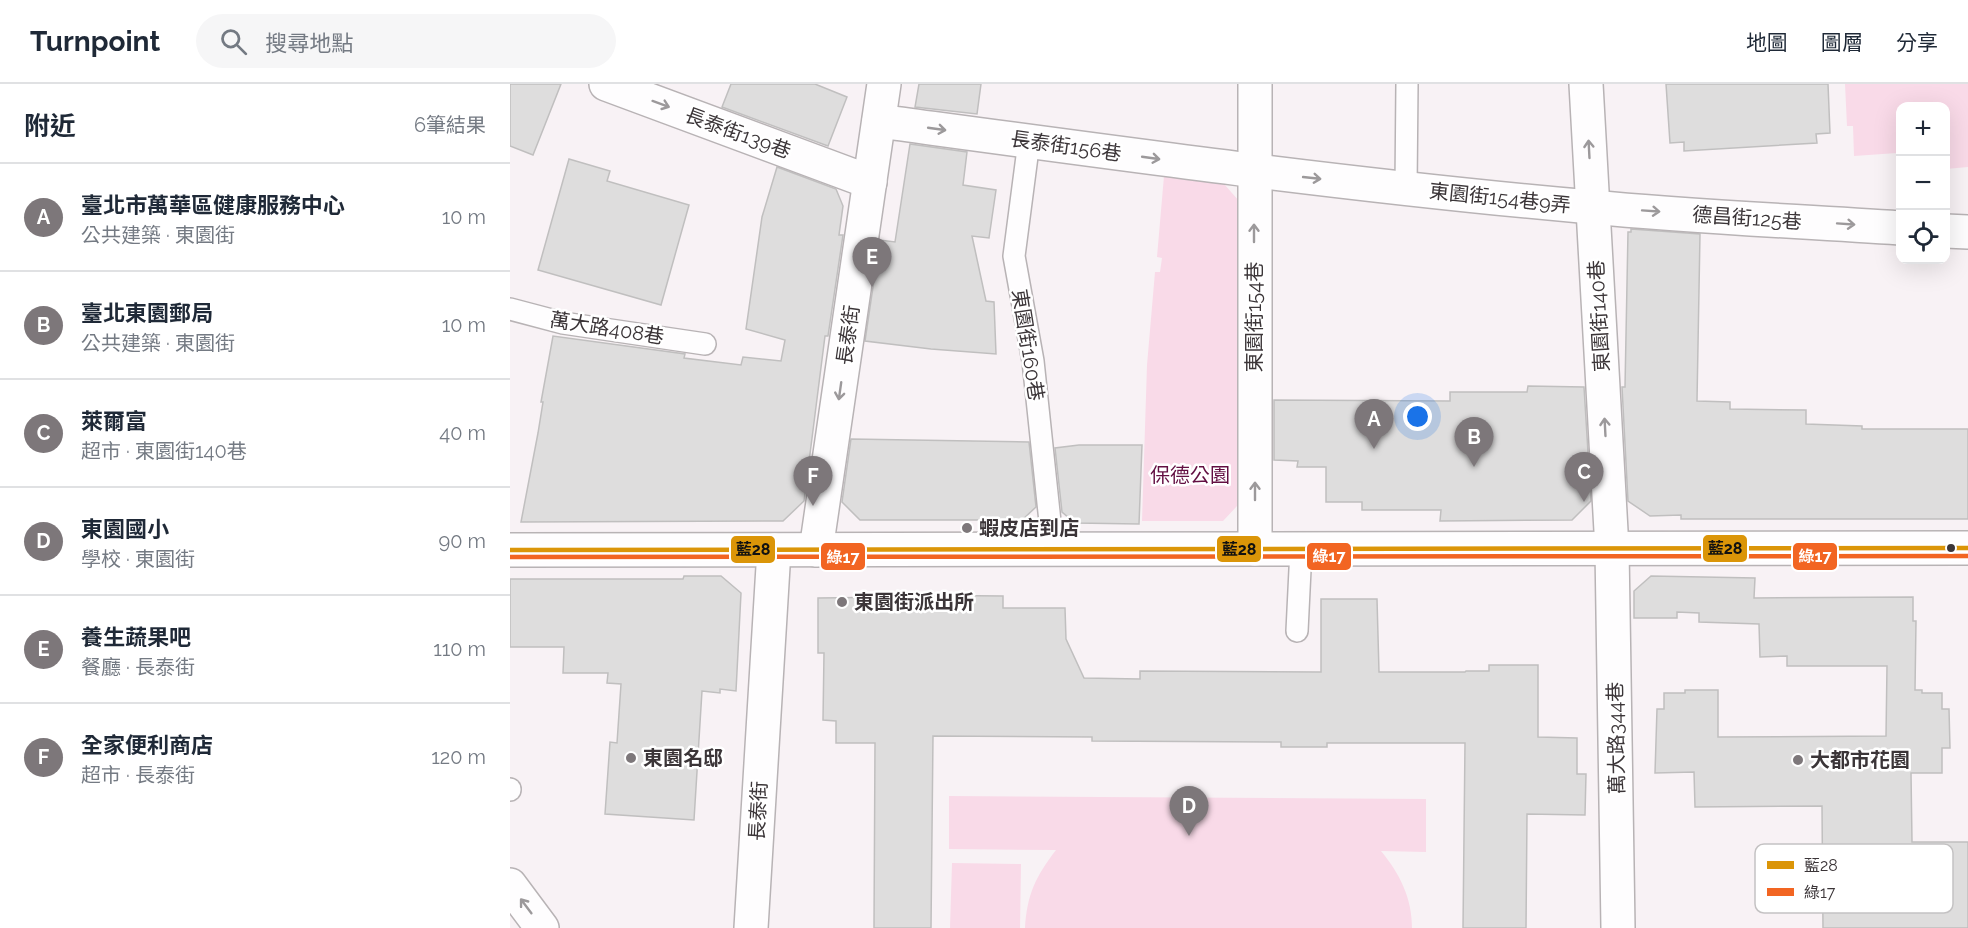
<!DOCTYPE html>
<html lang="zh-TW">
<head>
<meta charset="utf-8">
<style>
	:root { --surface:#fff; --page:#f6f6f7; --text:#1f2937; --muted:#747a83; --line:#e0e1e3; --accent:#7d777a }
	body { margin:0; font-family:Raleway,"Noto Sans TC",sans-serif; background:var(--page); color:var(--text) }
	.controls { position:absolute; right:18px; top:18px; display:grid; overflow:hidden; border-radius:12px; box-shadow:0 6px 24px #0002 }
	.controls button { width:54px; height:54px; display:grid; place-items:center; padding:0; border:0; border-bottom:2px solid var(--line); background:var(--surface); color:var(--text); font:30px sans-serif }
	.you { position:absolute; left:908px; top:333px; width:21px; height:21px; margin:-15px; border:4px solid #fff; border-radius:50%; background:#1a73e8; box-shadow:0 0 0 9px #1a73e833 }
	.badge { display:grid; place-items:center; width:39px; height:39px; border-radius:50%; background:var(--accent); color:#fff; font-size:20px; font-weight:700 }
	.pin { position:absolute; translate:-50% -50px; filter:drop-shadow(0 2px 3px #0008) }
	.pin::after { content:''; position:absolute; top:32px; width:21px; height:18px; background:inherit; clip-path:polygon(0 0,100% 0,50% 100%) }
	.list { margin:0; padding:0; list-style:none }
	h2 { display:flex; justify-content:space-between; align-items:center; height:78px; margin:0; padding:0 24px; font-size:26px }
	h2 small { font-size:20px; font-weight:400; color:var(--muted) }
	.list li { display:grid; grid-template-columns:39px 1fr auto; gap:18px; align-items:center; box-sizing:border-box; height:108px; padding:0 24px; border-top:2px solid var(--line) }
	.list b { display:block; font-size:22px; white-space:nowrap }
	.list p { margin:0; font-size:20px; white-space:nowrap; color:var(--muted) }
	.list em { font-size:20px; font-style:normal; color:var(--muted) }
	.icon { flex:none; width:33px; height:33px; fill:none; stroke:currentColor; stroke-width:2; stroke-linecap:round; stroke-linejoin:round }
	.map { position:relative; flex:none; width:1458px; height:844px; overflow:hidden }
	header { display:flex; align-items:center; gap:36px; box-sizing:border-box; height:84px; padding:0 30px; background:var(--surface); border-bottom:2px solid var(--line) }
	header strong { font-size:28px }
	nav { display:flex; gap:33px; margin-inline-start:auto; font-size:21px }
	.search { width:420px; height:54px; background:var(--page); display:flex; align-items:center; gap:15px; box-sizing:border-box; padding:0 21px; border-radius:33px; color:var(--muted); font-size:22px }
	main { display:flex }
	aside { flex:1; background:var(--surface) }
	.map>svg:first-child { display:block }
</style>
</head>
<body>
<header>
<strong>Turnpoint</strong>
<div class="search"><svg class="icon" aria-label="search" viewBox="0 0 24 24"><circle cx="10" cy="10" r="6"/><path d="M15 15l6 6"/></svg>搜尋地點</div>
<nav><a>地圖</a><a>圖層</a><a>分享</a></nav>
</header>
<main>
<aside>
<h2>附近<small>6筆結果</small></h2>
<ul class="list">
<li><span class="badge">A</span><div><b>臺北市萬華區健康服務中心</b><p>公共建築 · 東園街</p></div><em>10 m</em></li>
<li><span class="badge">B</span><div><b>臺北東園郵局</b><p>公共建築 · 東園街</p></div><em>10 m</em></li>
<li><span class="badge">C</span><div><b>萊爾富</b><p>超市 · 東園街140巷</p></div><em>40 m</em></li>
<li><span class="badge">D</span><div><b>東園國小</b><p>學校 · 東園街</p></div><em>90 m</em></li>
<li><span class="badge">E</span><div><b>養生蔬果吧</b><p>餐廳 · 長泰街</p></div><em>110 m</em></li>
<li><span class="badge">F</span><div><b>全家便利商店</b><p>超市 · 長泰街</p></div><em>120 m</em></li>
</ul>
</aside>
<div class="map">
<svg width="1458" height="844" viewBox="0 0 1458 844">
	<rect width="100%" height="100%" fill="#f8f2f5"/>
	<g fill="#f9dae8">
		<polygon points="1335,0 1458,0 1458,83 1436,85 1436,22 1390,22 1390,79 1388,79 1387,69 1344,72 1343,42 1337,42"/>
		<polygon points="654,92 714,100 729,117 727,422 713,437 632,437 637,281 645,188 650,188 652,174 647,173"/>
		<path d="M439 712 916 715V768L871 767C890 790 902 814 902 844H515C517 810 526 792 546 766L439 765Z"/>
		<polygon points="442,779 511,780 510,844 440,844"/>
	</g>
	<g fill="#dedddd" stroke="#c0bfbf" stroke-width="1.5">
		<polygon points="0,0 51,0 23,71 0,62"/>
		<polygon points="221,0 305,0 337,13 318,62 212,23"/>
		<polygon points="409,0 471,0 467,30 405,23"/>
		<polygon points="1156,0 1318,0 1320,49 1306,50 1307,59 1174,67 1174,58 1160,59"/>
		<polygon points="400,60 457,68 453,101 486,106 479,154 462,152 476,217 484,218 486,270 421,265 355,257 370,156 385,158"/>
		<polygon points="59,75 100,87 97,97 179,121 151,221 28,186"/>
		<polygon points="267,83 326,105 333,122 329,151 333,151 318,252 315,252 294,417 273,437 11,438 28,349 33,318 31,318 43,252 175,270 174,274 231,281 233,273 271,277 275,256 236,245 252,133"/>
		<polygon points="1121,145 1190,150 1187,317 1220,318 1220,325 1296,326 1296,340 1352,342 1352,345 1458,345 1458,435 1171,435 1171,431 1140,432 1118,417 1112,303 1115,303 1118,148 1121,148"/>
		<polygon points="1018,302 1074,303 1081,417 1062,436 930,437 931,426 852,426 852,418 816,418 816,383 787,383 788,377 764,376 764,316 940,317 940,308 1017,308"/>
		<polygon points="341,355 519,358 526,423 512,436 350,436 332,418"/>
		<polygon points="569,361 632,361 629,440 565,439 552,428 545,364"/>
		<polygon points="174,492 211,492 231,509 226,607 210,605 210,609 192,607 184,736 95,730 100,658 107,659 111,600 97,599 98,589 53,589 54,563 0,563 0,495 173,495"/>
		<polygon points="1141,492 1245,494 1244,514 1403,513 1403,537 1406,537 1405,606 1412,606 1412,609 1432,609 1432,625 1439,625 1440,664 1432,664 1432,689 1401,689 1402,758 1458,758 1458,844 1313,844 1312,722 1185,723 1184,688 1145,689 1147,625 1154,625 1154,609 1175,609 1175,606 1208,606 1208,653 1376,652 1377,582 1277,582 1277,572 1250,573 1249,540 1189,538 1189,529 1167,528 1167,534 1124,534 1124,507"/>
		<polygon points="388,511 493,512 493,524 555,524 556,555 574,594 630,595 630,587 811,588 811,515 867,515 869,588 955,588 956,587 979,587 979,581 1028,581 1028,653 1067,654 1067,690 1076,690 1075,731 1017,730 1016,844 953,844 955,659 817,659 817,663 771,663 771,658 582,657 582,653 423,652 421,844 364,844 365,659 326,659 326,637 313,636 314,569 308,569 308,514 388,513"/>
	</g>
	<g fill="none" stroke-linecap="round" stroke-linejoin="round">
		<g stroke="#b8b3b5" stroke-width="24">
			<g id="service">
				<polyline points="519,57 504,172 523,277 543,466"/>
				<polyline points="896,104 897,0"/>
				<polyline points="0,225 53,239 195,260"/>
				<polyline points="787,547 791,465"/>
				<polyline points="0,705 0,706"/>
			</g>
		</g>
		<g stroke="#b8b3b5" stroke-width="36">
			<g id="minor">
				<polyline points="96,0 360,98"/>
				<polyline points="745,0 745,465"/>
				<polyline points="1076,0 1102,465 1108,844"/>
				<path d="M369 37C606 69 843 102 1081 123 1184 133 1288 137 1390 144"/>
				<polyline points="1436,147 1458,148"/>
				<polyline points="306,466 374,0"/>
				<polyline points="241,844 264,466"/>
			</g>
		</g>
		<g stroke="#b8b3b5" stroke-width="36">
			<polyline id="tertiary" points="0,466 1458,464"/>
		</g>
		<g stroke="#b8b3b5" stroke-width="36">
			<polyline id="secondary" points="0,801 32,844"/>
		</g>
		<use href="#service" stroke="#fefdfe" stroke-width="21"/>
		<use href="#minor" stroke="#fefdfe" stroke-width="33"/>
		<use href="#tertiary" stroke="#fefdfe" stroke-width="33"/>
		<use href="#secondary" stroke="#fefdfe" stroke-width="33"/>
		<g stroke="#fff" stroke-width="9">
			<polyline id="bus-1" points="0,466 1458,464"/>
		</g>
		<g stroke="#fff" stroke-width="9">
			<polyline id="bus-2" points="0,473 1458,472"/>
		</g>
		<use href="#bus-1" stroke="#db9508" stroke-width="4.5"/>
		<use href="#bus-2" stroke="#f26522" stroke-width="4.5"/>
	</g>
	<defs><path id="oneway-shaft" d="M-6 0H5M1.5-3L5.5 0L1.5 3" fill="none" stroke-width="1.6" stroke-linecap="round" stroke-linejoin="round" transform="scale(1.5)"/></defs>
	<g stroke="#9c999b">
		<use href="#oneway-shaft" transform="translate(151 20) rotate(20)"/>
		<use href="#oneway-shaft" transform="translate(427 45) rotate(8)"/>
		<use href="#oneway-shaft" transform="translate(1079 65) rotate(-93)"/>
		<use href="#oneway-shaft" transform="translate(641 74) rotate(8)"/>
		<use href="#oneway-shaft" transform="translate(802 94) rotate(6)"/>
		<use href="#oneway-shaft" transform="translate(1141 127) rotate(4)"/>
		<use href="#oneway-shaft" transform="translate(1336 140) rotate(4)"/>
		<use href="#oneway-shaft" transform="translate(744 149) rotate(-90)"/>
		<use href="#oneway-shaft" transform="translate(330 307) rotate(98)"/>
		<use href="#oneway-shaft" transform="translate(1095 343) rotate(-93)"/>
		<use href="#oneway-shaft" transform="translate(745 407) rotate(-90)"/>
		<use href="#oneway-shaft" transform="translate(16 822) rotate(-127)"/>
	</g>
	<g fill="#7d777a" stroke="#fff" stroke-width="2">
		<circle cx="457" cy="444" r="6"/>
		<circle cx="332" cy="518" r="6"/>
		<circle cx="121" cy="674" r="6"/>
		<circle cx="1288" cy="676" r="6"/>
	</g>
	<circle fill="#3b3538" stroke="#fff" stroke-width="2" cx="1441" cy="464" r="5"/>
	<g text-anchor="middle" stroke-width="5" stroke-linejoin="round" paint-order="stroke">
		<g font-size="20" fill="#3b3538" stroke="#fff">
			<text transform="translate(228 49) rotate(20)" y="7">長泰街139巷</text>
			<text transform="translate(556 62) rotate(8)" y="7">長泰街156巷</text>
			<text transform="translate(990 114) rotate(6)" y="7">東園街154巷9弄</text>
			<text transform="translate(1237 134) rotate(4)" y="7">德昌街125巷</text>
			<text transform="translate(1089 232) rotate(-93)" y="7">東園街140巷</text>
			<text transform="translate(744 233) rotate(-90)" y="7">東園街154巷</text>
			<text transform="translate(97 244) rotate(9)" y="7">萬大路408巷</text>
			<text transform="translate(338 251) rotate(-82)" y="7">長泰街</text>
			<text transform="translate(518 261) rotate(81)" y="7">東園街160巷</text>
			<text transform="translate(1106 654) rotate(-91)" y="7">萬大路344巷</text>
			<text transform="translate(248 727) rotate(-87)" y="7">長泰街</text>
		</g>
		<g font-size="20" fill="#620f42" stroke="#fff">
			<text x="680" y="398">保德公園</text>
		</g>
		<g font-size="20" font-weight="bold" fill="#3b3538" stroke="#fff" text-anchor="start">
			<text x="469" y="451">蝦皮店到店</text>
			<text x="344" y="525">東園街派出所</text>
			<text x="133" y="681">東園名邸</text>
			<text x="1300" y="683">大都市花園</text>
		</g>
	</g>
	<rect x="1245" y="760" width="198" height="69" rx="9" fill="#fff" stroke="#c4c2c3" stroke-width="1.5"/>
	<rect x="1257" y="777" width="27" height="8" fill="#db9508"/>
	<rect x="1257" y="804" width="27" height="8" fill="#f26522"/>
	<g font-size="16" fill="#3b3538">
		<text x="1294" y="787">藍28</text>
		<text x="1294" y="814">綠17</text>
	</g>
	<g stroke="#fff" stroke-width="2">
		<rect x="1192" y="450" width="46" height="29" rx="6" fill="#db9508"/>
		<rect x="706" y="451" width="46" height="28" rx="6" fill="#db9508"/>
		<rect x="220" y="451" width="46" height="29" rx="6" fill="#db9508"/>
		<rect x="1282" y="458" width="46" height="29" rx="6" fill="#f26522"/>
		<rect x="796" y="458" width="46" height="29" rx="6" fill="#f26522"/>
		<rect x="310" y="458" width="46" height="29" rx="6" fill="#f26522"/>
	</g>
	<g font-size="16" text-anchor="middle" font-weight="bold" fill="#fff">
		<text x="1305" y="478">綠17</text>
		<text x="819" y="478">綠17</text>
		<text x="333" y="479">綠17</text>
	</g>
	<g font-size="16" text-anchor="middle" font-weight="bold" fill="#111">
		<text x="1215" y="470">藍28</text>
		<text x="729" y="471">藍28</text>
		<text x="243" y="471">藍28</text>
	</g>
</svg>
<div class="controls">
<button>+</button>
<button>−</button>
<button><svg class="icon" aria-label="locate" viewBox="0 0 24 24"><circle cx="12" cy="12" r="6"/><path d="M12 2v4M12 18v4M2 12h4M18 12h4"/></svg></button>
</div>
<div class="you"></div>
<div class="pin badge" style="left:864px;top:365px">A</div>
<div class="pin badge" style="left:964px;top:383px">B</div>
<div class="pin badge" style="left:1074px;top:418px">C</div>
<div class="pin badge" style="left:679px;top:752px">D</div>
<div class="pin badge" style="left:362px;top:203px">E</div>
<div class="pin badge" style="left:303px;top:422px">F</div>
</div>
</main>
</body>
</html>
